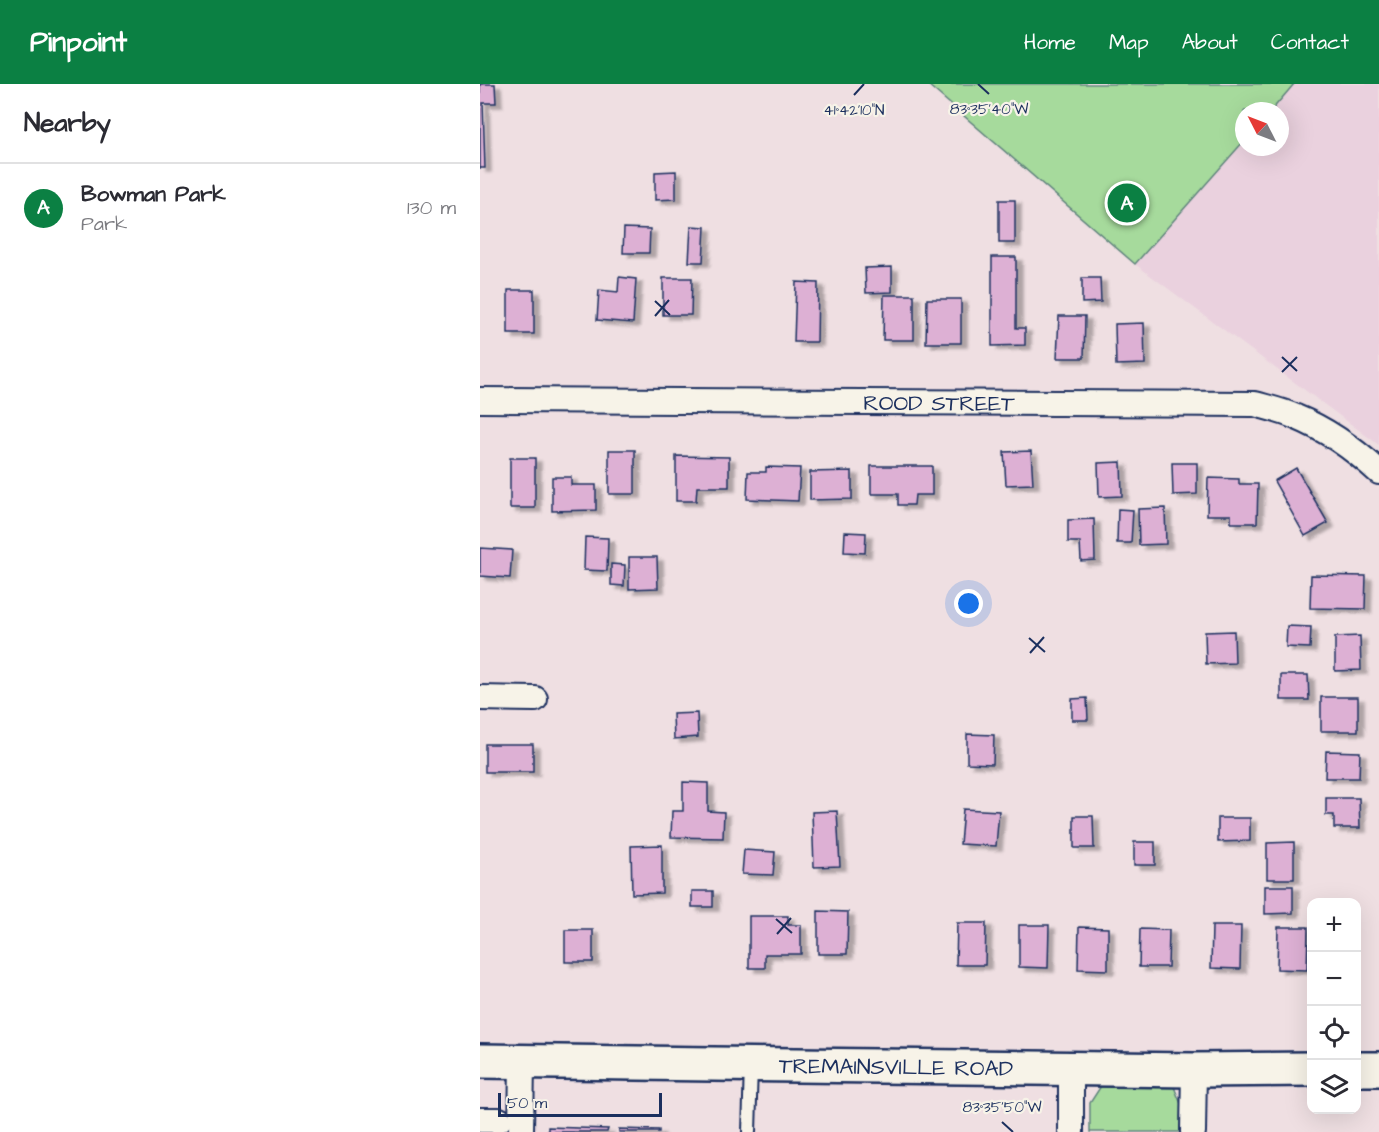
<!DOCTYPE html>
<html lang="en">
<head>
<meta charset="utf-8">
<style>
	:root { --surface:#fff; --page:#f2f2f3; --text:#2b2b33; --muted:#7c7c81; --line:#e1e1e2; --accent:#0b8043 }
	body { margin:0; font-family:"Architects Daughter",sans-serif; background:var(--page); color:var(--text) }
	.controls { position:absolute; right:18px; bottom:18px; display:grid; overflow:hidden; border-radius:12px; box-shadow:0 6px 24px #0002 }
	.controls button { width:54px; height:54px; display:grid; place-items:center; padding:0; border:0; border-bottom:2px solid var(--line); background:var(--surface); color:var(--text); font:30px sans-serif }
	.compass { position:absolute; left:755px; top:18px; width:54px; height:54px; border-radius:50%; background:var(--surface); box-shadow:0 6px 24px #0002; rotate:312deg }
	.scale { position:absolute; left:18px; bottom:15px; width:164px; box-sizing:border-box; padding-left:6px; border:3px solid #1b2f5e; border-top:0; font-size:16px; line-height:21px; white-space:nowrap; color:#1b2f5e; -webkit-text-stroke:4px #f7f3e8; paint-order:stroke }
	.you { position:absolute; left:489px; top:520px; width:21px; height:21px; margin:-15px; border:4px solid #fff; border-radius:50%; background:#1a73e8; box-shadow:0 0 0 9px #1a73e833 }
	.badge { display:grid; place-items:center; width:39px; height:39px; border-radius:50%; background:var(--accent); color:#fff; font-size:20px; font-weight:700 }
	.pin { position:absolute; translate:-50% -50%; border:3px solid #fff; box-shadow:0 2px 6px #0006 }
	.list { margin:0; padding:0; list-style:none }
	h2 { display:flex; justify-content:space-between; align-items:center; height:78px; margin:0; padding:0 24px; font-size:26px }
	h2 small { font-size:20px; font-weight:400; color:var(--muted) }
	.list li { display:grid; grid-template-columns:39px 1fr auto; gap:18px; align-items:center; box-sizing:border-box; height:90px; padding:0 24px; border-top:2px solid var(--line) }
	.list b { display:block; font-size:22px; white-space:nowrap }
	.list p { margin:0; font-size:20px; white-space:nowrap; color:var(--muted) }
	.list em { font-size:20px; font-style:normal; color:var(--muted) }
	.icon { flex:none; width:33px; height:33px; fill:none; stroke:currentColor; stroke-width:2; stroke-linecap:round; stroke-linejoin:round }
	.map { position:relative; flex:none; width:899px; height:1048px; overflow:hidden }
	header { display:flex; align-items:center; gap:36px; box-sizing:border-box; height:84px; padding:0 30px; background:var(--accent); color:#fff }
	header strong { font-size:28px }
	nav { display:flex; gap:33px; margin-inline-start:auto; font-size:21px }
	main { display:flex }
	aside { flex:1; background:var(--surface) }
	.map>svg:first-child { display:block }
</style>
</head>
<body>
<header>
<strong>Pinpoint</strong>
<nav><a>Home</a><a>Map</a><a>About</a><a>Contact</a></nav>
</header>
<main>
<aside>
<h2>Nearby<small></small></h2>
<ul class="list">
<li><span class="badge">A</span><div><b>Bowman Park</b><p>Park</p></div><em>130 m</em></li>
</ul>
</aside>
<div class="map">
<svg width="899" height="1048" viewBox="0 0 899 1048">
	<defs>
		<filter id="shadow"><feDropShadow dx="6" dy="4" stdDeviation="1.5" flood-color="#0004"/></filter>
	</defs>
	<rect width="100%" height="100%" fill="#efdfe2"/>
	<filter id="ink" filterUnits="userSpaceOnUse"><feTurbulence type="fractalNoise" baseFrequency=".0167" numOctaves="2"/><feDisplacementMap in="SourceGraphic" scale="12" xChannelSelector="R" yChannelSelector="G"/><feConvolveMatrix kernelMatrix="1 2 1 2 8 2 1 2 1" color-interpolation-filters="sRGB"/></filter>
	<g filter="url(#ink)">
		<polygon fill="#ead1de" points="814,0 899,0 899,361 655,180 764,57 764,63 800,63 800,27 791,27"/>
		<g fill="#a6da9c" stroke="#60847d" stroke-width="1.5">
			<polygon points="447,0 814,0 791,27 764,27 764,57 655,180"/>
			<polygon points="621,1002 694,1003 701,1020 700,1048 610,1048 610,1019"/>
		</g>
		<g fill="#ddb0d4" stroke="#1b2f5e" stroke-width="1.5" filter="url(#shadow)">
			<polygon points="0,0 15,0 16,19 3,19 5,84 0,84"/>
			<polygon points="196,87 196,115 175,116 175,88"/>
			<rect x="519" y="116" width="16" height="43"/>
			<polygon points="211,142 225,143 223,178 209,178"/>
			<polygon points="144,144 170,145 169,169 143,169"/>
			<polygon points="512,173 536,173 536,244 545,244 545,261 512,262"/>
			<polygon points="412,183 412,208 386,209 385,184"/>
			<polygon points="139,193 156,195 153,239 117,236 119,206 138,208"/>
			<polygon points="183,194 212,194 211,231 183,231"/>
			<polygon points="602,194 620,194 621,218 602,219"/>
			<polygon points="316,198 338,199 337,258 314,258"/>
			<rect x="28" y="206" width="26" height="44"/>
			<polygon points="404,211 434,211 434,256 403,256"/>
			<polygon points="447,215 481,215 481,259 446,259"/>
			<polygon points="579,232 605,232 604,274 577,274"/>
			<polygon points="664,239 665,280 636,281 635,240"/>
			<rect x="129" y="366" width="26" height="44"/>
			<polygon points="551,367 553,400 526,401 524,368"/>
			<polygon points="196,372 249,373 249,403 217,403 216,417 196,417"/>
			<rect x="30" y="374" width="25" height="50"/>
			<polygon points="641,378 642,412 619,413 618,379"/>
			<polygon points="692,379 717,379 717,410 693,411"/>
			<polygon points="391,382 452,382 452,411 435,411 434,421 418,421 418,410 391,410"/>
			<polygon points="286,383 320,384 318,417 267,415 268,388 286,388"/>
			<polygon points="816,384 848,439 825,452 794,397"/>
			<polygon points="372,387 372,415 330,416 330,388"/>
			<polygon points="72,393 91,393 91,401 116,401 116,426 72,427"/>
			<polygon points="728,394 759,395 759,400 778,400 777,439 751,439 751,431 727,431"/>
			<polygon points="685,424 686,460 659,461 658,425"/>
			<polygon points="638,425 653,426 651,459 637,459"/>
			<polygon points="614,435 615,476 601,477 600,458 588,458 588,436"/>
			<polygon points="365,448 386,449 385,469 364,468"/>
			<polygon points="105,453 128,454 127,487 104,486"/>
			<polygon points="0,464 32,466 30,494 0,492"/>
			<polygon points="149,473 177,473 178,504 149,505"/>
			<polygon points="131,480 145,481 144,502 131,501"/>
			<polygon points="831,491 886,492 885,525 830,524"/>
			<polygon points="807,542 831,543 830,564 806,563"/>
			<polygon points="754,547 755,579 726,580 725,548"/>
			<polygon points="880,552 881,586 855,587 855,553"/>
			<polygon points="801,591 828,591 829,616 801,616"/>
			<rect x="841" y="613" width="37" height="34"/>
			<polygon points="607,614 608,636 592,636 592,615"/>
			<polygon points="217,629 218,653 194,655 193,630"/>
			<polygon points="487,650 514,651 513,680 487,679"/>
			<rect x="5" y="660" width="48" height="28"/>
			<polygon points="846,667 880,668 879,694 845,694"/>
			<polygon points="203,698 228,699 228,727 244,728 243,754 191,753 192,727 203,727"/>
			<polygon points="846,714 879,714 880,744 854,744 854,731 846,731"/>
			<polygon points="483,725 519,727 516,762 480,760"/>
			<polygon points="357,727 360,782 334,783 332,728"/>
			<polygon points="594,732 613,732 614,764 594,764"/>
			<polygon points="738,734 770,734 770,757 738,758"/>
			<rect x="654" y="758" width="21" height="23"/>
			<polygon points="814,758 814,795 787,795 787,759"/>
			<polygon points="182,761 182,809 152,810 151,762"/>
			<polygon points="264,766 295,768 293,791 262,790"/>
			<polygon points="785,802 813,802 813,829 785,830"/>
			<rect x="212" y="807" width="21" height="16"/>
			<polygon points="338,827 368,828 367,870 338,870"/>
			<polygon points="269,832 308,832 308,841 321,841 321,870 285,870 285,884 269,884"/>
			<polygon points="477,839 506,839 505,881 476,881"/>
			<polygon points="539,841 569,841 568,884 539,883"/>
			<polygon points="732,842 761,842 760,885 731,884"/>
			<polygon points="599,843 628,844 628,886 598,885"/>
			<polygon points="798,843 828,843 827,886 797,885"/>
			<polygon points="660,845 689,846 688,883 659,883"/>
			<rect x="85" y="846" width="28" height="32"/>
			<polygon points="68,1043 128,1045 127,1048 68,1048"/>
			<polygon points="139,1045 179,1046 179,1048 139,1048"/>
		</g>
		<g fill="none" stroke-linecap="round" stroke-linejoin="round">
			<g stroke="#1b2f5e" stroke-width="16">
				<polyline id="lane" points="269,1048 271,981"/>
			</g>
			<g stroke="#1b2f5e" stroke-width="28">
				<g id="street">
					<path id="s1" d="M0 316 775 320C789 324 803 327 816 333 848 346 874 365 899 388"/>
					<polyline points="0,614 55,615"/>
					<polyline points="0,1036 19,1036"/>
					<polyline points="41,1048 42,977"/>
					<polyline points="591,1048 591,984"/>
					<polyline points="713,1048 714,986"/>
				</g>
			</g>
			<g stroke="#1b2f5e" stroke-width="38">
				<g id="secondary">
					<path id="s2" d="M0 977 714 986 832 985"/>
					<polyline points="876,985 899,985"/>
				</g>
			</g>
			<use href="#lane" stroke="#f7f3e8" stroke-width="12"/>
			<use href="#street" stroke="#f7f3e8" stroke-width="24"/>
			<use href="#secondary" stroke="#f7f3e8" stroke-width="33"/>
		</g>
	</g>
	<path fill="none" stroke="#1b2f5e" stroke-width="2" d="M498 0 509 10M374 11 384 0M175 217 190 231M175 232 189 216M802 273 817 287M802 288 817 273M549 554 565 568M550 569 564 553M296 835 312 849M297 850 311 834M522 1038 533 1048"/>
	<g text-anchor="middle" stroke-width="4.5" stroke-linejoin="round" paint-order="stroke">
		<g font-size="22" fill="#1b2f5e" stroke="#f7f3e8">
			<text dy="8" stroke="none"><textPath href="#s1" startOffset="459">ROOD STREET</textPath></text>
			<text dy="8" stroke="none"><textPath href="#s2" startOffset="416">TREMAINSVILLE ROAD</textPath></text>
		</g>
	</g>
	<g font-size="15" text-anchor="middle" fill="#1b2f5e" stroke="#f7f3e8" stroke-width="4.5" stroke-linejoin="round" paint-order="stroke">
		<text x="509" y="30">83°35'40"W</text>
		<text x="374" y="31">41°42'10"N</text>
		<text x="522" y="1028">83°35'50"W</text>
	</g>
</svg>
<div class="controls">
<button>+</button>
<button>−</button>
<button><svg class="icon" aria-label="locate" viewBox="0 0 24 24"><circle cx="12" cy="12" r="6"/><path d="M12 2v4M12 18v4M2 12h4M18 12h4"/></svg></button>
<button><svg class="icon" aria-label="layers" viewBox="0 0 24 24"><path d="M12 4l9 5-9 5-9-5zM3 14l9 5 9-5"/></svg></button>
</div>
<svg class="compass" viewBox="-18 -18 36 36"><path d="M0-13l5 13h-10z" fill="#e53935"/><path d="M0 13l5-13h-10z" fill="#7c7c81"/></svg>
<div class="scale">50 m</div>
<div class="you"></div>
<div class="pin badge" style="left:647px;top:119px">A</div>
</div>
</main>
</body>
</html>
